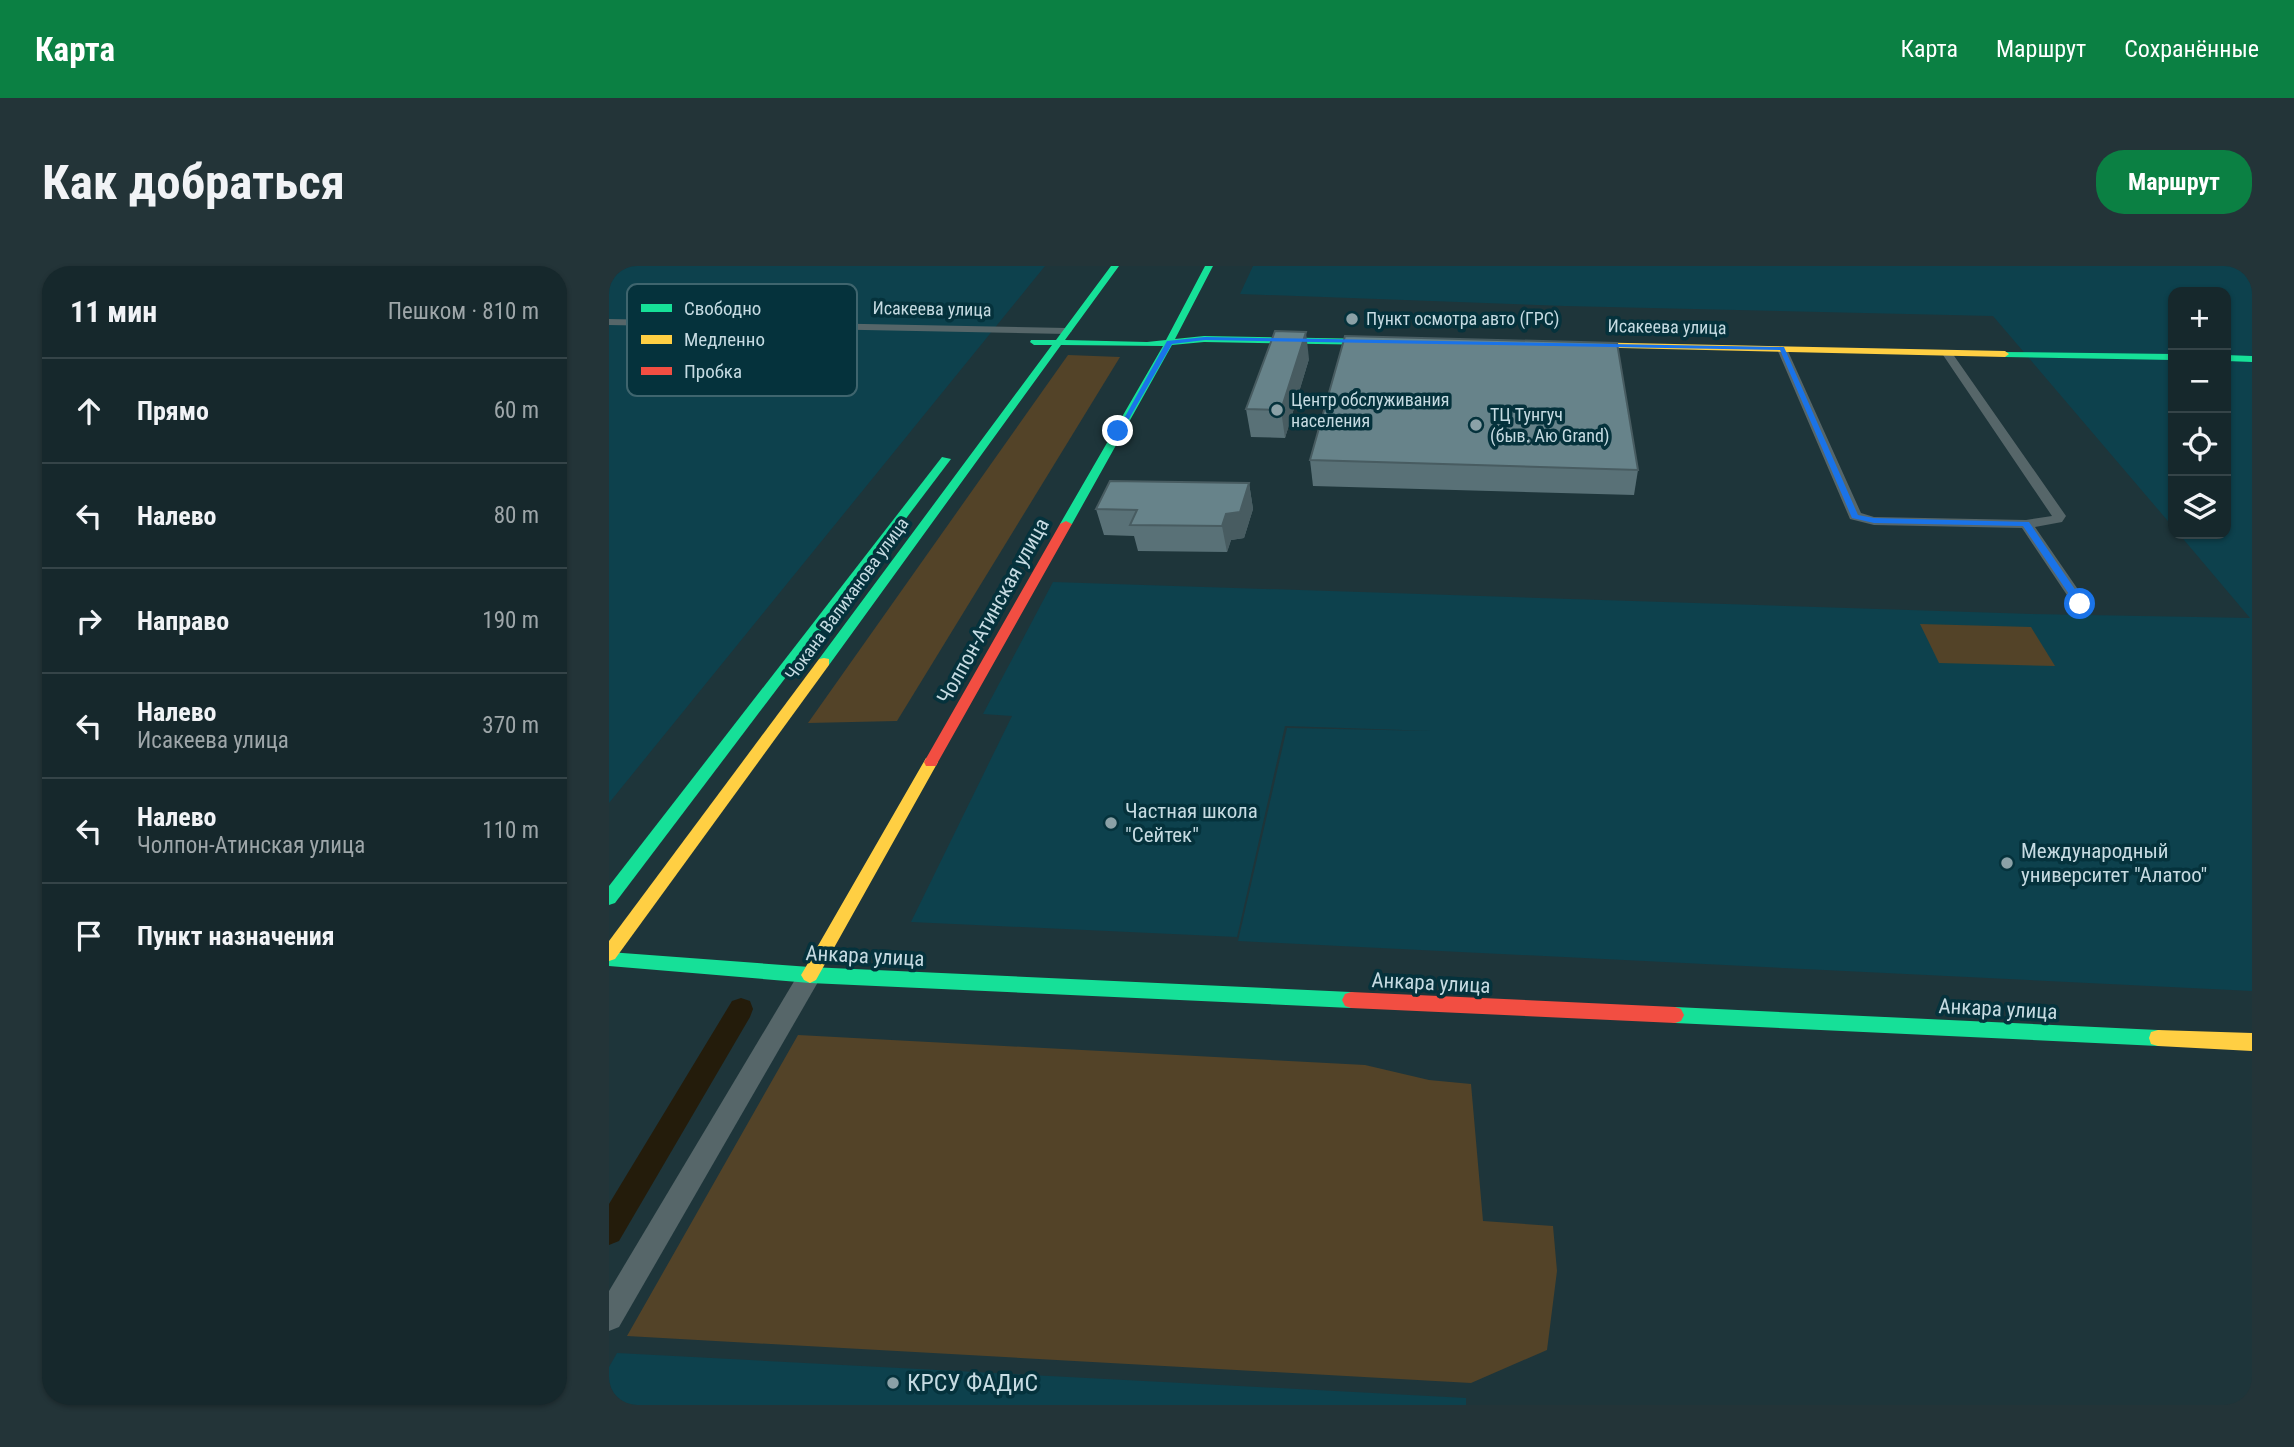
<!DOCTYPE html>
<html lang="ru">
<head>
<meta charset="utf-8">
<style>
	:root { --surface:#16282c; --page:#233438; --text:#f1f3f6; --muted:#9ea6a9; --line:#354448; --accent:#0b8043 }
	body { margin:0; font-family:"Roboto Condensed",sans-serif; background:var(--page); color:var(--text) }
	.controls { position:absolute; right:21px; top:21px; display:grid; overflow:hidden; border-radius:14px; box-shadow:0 2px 5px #0004 }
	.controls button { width:63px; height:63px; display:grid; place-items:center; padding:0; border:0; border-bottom:2px solid var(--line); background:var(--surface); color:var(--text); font:35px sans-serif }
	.stop { position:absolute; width:21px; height:21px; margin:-16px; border:5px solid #1a73e8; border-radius:50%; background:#fff }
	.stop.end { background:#1a73e8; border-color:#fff; box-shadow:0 2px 7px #0008 }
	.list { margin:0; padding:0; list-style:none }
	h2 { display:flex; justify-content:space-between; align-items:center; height:91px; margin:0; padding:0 28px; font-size:30px }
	h2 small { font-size:23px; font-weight:400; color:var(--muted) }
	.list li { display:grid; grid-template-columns:46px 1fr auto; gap:21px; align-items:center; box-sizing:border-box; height:105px; padding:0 28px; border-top:2px solid var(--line) }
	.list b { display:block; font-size:26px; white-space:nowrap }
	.list p { margin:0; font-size:23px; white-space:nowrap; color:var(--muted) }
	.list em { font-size:23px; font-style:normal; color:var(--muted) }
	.icon { flex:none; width:38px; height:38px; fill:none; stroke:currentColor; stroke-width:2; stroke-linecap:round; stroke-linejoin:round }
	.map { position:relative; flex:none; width:1643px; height:1139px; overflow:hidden; border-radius:28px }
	header { display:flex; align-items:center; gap:42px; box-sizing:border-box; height:98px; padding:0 35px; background:var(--accent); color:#fff }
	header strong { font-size:33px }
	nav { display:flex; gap:38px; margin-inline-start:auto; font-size:24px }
	.intro { display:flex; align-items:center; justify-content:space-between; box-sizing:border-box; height:168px; padding:0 42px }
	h1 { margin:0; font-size:49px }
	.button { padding:18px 32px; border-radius:28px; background:var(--accent); color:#fff; font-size:24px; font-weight:700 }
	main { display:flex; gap:42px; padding:0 42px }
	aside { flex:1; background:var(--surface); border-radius:28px; box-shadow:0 2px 5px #0004 }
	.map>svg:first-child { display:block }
</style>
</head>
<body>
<header>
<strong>Карта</strong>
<nav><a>Карта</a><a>Маршрут</a><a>Сохранённые</a></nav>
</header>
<div class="intro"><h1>Как добраться</h1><a class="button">Маршрут</a></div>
<main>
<aside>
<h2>11 мин<small>Пешком · 810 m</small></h2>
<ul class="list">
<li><svg class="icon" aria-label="ahead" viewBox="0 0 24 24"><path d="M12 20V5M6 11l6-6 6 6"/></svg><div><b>Прямо</b></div><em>60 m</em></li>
<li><svg class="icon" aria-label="left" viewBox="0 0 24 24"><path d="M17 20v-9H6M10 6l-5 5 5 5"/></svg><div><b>Налево</b></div><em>80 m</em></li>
<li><svg class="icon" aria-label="right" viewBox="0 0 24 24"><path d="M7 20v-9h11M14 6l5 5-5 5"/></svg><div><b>Направо</b></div><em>190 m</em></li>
<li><svg class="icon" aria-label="left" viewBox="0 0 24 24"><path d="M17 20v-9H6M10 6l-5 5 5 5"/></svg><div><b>Налево</b><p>Исакеева улица</p></div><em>370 m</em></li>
<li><svg class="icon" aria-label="left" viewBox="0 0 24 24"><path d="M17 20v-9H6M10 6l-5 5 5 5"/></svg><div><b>Налево</b><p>Чолпон-Атинская улица</p></div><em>110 m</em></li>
<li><svg class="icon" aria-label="arrive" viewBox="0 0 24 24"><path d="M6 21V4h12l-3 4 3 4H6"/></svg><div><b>Пункт назначения</b></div></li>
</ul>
</aside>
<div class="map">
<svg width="1643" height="1139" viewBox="0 0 1643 1139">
	<rect width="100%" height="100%" fill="#1e353a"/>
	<g fill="#0d414d">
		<polygon points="0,0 436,0 0,537"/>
		<polygon points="644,0 1643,0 1643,725 629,675 678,462 824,465 676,460 628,671 302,656 403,450 374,448 444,316 1423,348 1641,352 1570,268 1617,268 1617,26 1564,26 1564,261 1384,50 956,40 631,28"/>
		<polygon points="8,1087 857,1132 857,1139 0,1139 0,1101"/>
	</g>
	<g fill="#534328">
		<polygon points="459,89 511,91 288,455 199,457"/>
		<polygon points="1311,358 1422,361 1446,400 1330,397"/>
		<polygon points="189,769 756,799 820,814 862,818 874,955 944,960 948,1005 938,1084 862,1117 18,1070"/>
	</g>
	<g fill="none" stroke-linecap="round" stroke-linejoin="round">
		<polygon fill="#241c0b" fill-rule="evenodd" points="132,732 141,735 144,743 141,751 10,975 0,979 0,938 123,735"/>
		<g fill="#566669" fill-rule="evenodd">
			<polygon points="0,53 458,62 463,65 458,68 0,59"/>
			<polygon points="1173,80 1178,83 1252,247 1265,251 1417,254 1443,250 1332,86 1341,84 1457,250 1453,256 1426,261 1479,338 1476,341 1466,341 1413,262 1265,259 1241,253 1168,83"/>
			<polygon points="201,700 209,702 212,709 209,716 10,1061 0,1065 0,1025 193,702"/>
		</g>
		<g fill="#16e098" fill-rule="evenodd">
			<polygon points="502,0 510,0 456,74 538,76 557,74 596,0 604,0 566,73 595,70 771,73 775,76 771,79 595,76 563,79 463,258 457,261 451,258 554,80 452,79 220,399 210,399 210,393 443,79 425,79 421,76 422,74 447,74"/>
			<polygon points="1393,86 1564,88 1564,94 1396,91 1392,88"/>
			<polygon points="1617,89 1643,90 1643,96 1617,95"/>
			<polygon points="333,191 342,193 6,637 0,639 0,620"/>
			<polygon points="0,686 201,701 742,726 748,728 751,734 748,740 742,742 201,717 0,700"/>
			<polygon points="1066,741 1549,764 1556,766 1558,772 1556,778 1549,780 1066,757 1060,755 1057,749 1060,743"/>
		</g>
		<g fill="#ffcf43" fill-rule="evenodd">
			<polygon points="972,76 1396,85 1400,88 1396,91 969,81 968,79"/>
			<polygon points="215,392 220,393 220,399 6,693 0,695 0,675 210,393"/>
			<polygon points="322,491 329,496 207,714 201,717 195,714 192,709 195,704 317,492"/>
			<polygon points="1549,764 1643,767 1643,785 1549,780 1542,778 1540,772 1542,766"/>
		</g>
		<g fill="#f24e42" fill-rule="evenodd">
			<polygon points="457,255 463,258 329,496 327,500 317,500 315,496 451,258"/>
			<polygon points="742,726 1066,741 1072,743 1075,749 1072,755 1066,757 742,742 736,740 733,734 736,728"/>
		</g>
	</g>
	<g fill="#597177">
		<polygon points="700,93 676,172 642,171 637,143"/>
		<polygon points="701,194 1029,204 1025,229 704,220"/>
		<polygon points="640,217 644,243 635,272 622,274 618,286 529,285 525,270 495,269 487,243"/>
	</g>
	<g fill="#485c61">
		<polygon points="697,66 700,93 676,172 672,144"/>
		<polygon points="640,217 644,243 635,272 622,274 618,286 613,260 617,248"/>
	</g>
	<g fill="#67838a" stroke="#485c61" stroke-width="2">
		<polygon points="666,65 697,66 672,144 637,143"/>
		<polygon points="736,70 1008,77 1029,204 701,194"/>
		<polygon points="501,215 640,217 631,246 617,248 613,260 521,259 528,244 487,243"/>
	</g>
	<polygon fill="#1a73e8" points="596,71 1175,81 1249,249 1265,252 1420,256 1476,338 1468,340 1414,260 1265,257 1243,252 1171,84 596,74 563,78 513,165 507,167 558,75"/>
	<g fill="#8ba1a7" stroke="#05323c" stroke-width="2.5">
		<circle cx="743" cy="53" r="7"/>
		<circle cx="668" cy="144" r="7"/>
		<circle cx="867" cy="159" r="7"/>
		<circle cx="502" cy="557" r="7"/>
		<circle cx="1398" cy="597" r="7"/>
		<circle cx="284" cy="1117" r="7"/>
	</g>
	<g text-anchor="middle" stroke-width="7" stroke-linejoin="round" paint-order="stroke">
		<g font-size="18" fill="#c6dbe2" stroke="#05323c">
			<text transform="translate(323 43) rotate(1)" y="6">Исакеева улица</text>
			<text transform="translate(1058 61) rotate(1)" y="6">Исакеева улица</text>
			<text transform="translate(238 333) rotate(-54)" y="6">Чокана Валиханова улица</text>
		</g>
		<g font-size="18" fill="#c6dbe2" stroke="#05323c" text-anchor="start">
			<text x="757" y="59">Пункт осмотра авто (ГРС)</text>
			<text x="682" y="140">Центр обслуживания<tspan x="682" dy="21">населения</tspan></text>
			<text x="881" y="155">ТЦ Тунгуч<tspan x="881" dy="21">(быв. Аю Grand)</tspan></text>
		</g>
		<g font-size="21" fill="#c6dbe2" stroke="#05323c">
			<text transform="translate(384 345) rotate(-61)" y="7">Чолпон-Атинская улица</text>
			<text transform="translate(256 690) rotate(3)" y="7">Анкара улица</text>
			<text transform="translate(822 717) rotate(3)" y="7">Анкара улица</text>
			<text transform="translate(1389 743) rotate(3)" y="7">Анкара улица</text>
		</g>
		<g font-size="21" fill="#c6dbe2" stroke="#05323c" text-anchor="start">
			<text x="516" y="552">Частная школа<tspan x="516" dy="24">"Сейтек"</tspan></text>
			<text x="1412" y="592">Международный<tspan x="1412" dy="24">университет "Алатоо"</tspan></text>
		</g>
		<g font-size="24" fill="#c6dbe2" stroke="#05323c" text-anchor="start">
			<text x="298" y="1125">КРСУ ФАДиС</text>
		</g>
	</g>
	<rect x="18" y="18" width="230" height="112" rx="10" fill="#05323c" stroke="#3f656e" stroke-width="2"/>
	<rect x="32" y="38" width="31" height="8" fill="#16e098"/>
	<rect x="32" y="69" width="31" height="9" fill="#ffcf43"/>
	<rect x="32" y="101" width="31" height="8" fill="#f24e42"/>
	<g font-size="19" fill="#c6dbe2">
		<text x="75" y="49">Свободно</text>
		<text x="75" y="80">Медленно</text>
		<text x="75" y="112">Пробка</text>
	</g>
</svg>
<div class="controls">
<button>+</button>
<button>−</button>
<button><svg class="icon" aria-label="locate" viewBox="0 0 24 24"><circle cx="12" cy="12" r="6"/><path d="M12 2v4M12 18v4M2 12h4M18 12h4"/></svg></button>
<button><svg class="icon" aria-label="layers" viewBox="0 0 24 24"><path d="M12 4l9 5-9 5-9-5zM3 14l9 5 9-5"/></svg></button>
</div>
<div class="stop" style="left:1471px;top:338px"></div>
<div class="stop end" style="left:509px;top:165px"></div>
</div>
</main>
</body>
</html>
